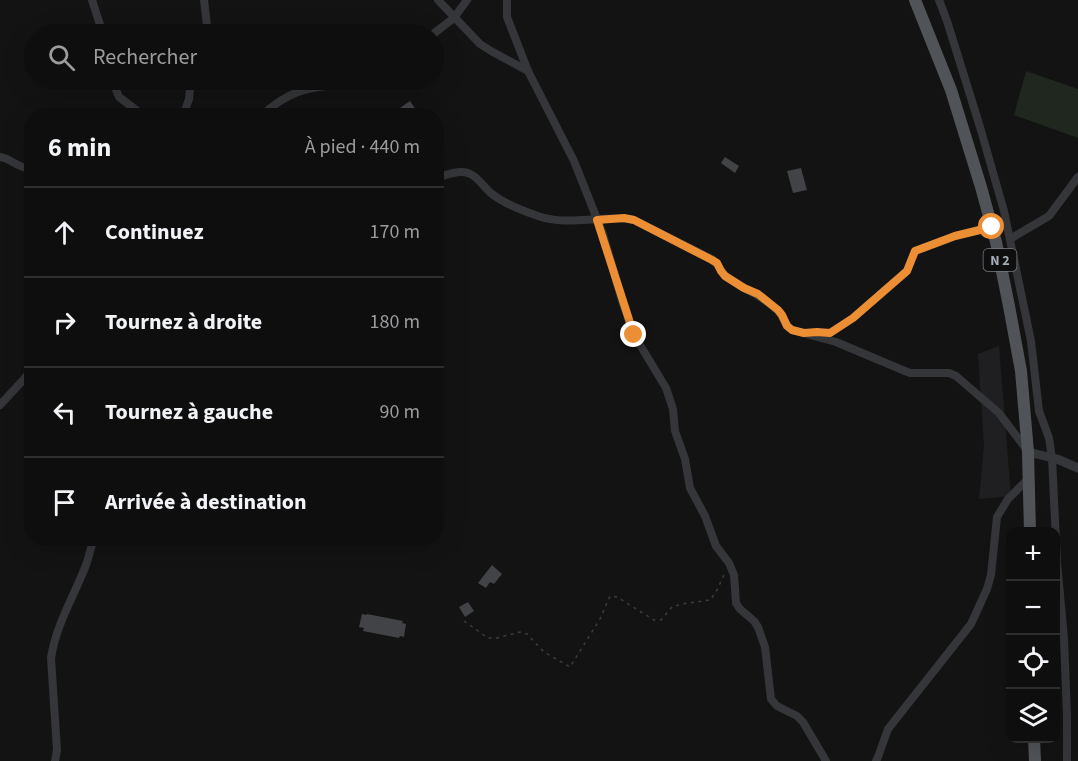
<!DOCTYPE html>
<html lang="fr">
<head>
<meta charset="utf-8">
<style>
	:root { --surface:#0e0e0f; --page:#171718; --text:#f1f3f6; --muted:#9b9c9e; --line:#2e2e2f }
	body { margin:0; font-family:"Source Sans 3",sans-serif; background:var(--page); color:var(--text) }
	.controls { position:absolute; right:18px; bottom:18px; display:grid; overflow:hidden; border-radius:12px; box-shadow:0 6px 24px #0002 }
	.controls button { width:54px; height:54px; display:grid; place-items:center; padding:0; border:0; border-bottom:2px solid var(--line); background:var(--surface); color:var(--text); font:30px sans-serif }
	.stop { position:absolute; width:18px; height:18px; margin:-14px; border:4px solid #ec8e33; border-radius:50%; background:#fff }
	.stop.end { background:#ec8e33; border-color:#fff; box-shadow:0 2px 6px #0008 }
	.list { margin:0; padding:0; list-style:none }
	h2 { display:flex; justify-content:space-between; align-items:center; height:78px; margin:0; padding:0 24px; font-size:26px }
	h2 small { font-size:20px; font-weight:400; color:var(--muted) }
	.list li { display:grid; grid-template-columns:39px 1fr auto; gap:18px; align-items:center; box-sizing:border-box; height:90px; padding:0 24px; border-top:2px solid var(--line) }
	.list b { display:block; font-size:22px; white-space:nowrap }
	.list em { font-size:20px; font-style:normal; color:var(--muted) }
	.icon { flex:none; width:33px; height:33px; fill:none; stroke:currentColor; stroke-width:2; stroke-linecap:round; stroke-linejoin:round }
	.map { position:relative; flex:none; width:1078px; height:761px; overflow:hidden }
	.search { position:absolute; background:var(--surface); box-shadow:0 6px 24px #0002; left:24px; top:24px; width:420px; height:66px; display:flex; align-items:center; gap:15px; box-sizing:border-box; padding:0 21px; border-radius:33px; color:var(--muted); font-size:22px }
	.panel { position:absolute; background:var(--surface); box-shadow:0 6px 24px #0002; left:24px; top:108px; width:420px; height:438px; border-radius:24px }
	.map>svg:first-child { display:block }
</style>
</head>
<body>
<div class="map">
<svg width="1078" height="761" viewBox="0 0 1078 761">
	<rect width="100%" height="100%" fill="#131314"/>
	<polygon fill="#1f1f21" points="999,346 1011,496 979,499 984,446 978,354"/>
	<polygon fill="#1f271f" points="1026,71 1078,89 1078,138 1014,115"/>
	<g fill="#424347">
		<polygon points="410,101 420,116 401,116 397,110"/>
		<polygon points="725,157 739,166 735,173 721,163"/>
		<polygon points="801,168 807,190 793,193 787,171"/>
		<polygon points="492,565 502,574 494,584 490,582 486,588 478,583"/>
		<polygon points="468,602 474,611 465,617 459,607"/>
		<polygon points="362,614 366,615 367,614 403,621 402,623 406,624 404,637 400,636 399,638 363,631 364,628 359,627"/>
	</g>
	<g fill="none" stroke-linecap="round" stroke-linejoin="round">
		<polyline stroke="#3a3d40" stroke-width="1.5" stroke-dasharray="3 4.5" stroke-linecap="butt" points="464,621 488,638 497,638 520,632 527,634 544,652 570,667 600,619 610,596 617,597 654,620 661,620 672,607 682,604 710,600 716,592 724,575"/>
		<g stroke="#343639" stroke-width="8">
			<polyline points="92,0 103,34"/>
			<polyline points="204,0 208,34"/>
			<polyline points="438,0 480,44 491,51 528,71"/>
			<polyline points="507,0 507,17 528,71 574,161 603,234 622,301 634,335 666,388 673,409 675,431 685,459 690,488 705,516 716,546 729,563 734,575 736,603 740,609 754,621 758,627 765,647 771,699 777,706 797,716 803,722 826,761"/>
			<polyline points="939,0 947,21 980,127 1004,211 1031,341 1039,411 1049,438 1052,458 1057,562 1064,638 1067,717 1067,761"/>
			<polyline points="433,34 454,18 467,0"/>
			<polyline points="112,80 119,97 144,116"/>
			<polyline points="183,116 189,99 191,80"/>
			<path d="M261 116C272 106 284 97 298 92 320 84 347 85 370 83L378 80"/>
			<path d="M0 157C12 159 19 169 32 169"/>
			<path d="M436 178C446 175 458 170 468 173 478 176 484 188 492 194 505 204 523 211 538 216 569 227 603 214 634 220L712 259C719 265 721 272 727 277 743 289 761 295 775 308 783 314 784 324 792 330L836 342 905 371 910 373H949L956 376 999 413 1027 450"/>
			<polyline points="1010,239 1049,216 1078,177"/>
			<polyline points="809,333 830,333 853,318 907,271 915,251 955,236 992,227"/>
			<polyline points="0,405 25,378 32,368"/>
			<path d="M55 761 57 750 51 658C56 625 74 596 86 565 89 557 91 547 94 538"/>
			<polyline points="876,761 878,757 888,729 971,624 987,589 991,575 997,517 1008,499 1029,478"/>
		</g>
		<polyline stroke="#343639" stroke-width="9" points="1028,452 1057,459 1078,468"/>
		<g stroke="#505358" stroke-width="12">
			<polyline points="915,0 951,90 981,187 996,242 1009,306 1021,371 1028,452 1030,532"/>
			<polyline points="1034,738 1035,761"/>
		</g>
	</g>
	<g fill="none" stroke-linecap="round" stroke-linejoin="round">
		<polyline stroke="#ec8e33" stroke-width="8" points="634,335 597,220 624,218 634,220 712,260 717,263 721,271 725,276 744,288 758,294 778,310 782,315 787,326 792,330 804,333 817,332 830,333 853,318 907,271 915,251 955,236 992,227"/>
	</g>
	<g text-anchor="middle" stroke-width="4.5" stroke-linejoin="round" paint-order="stroke">
		<rect fill="#0e0e0f" stroke="#787d83" stroke-width="1.5" x="983.5" y="249" width="33" height="22" rx="4.5"/>
		<g font-size="14" font-weight="bold" fill="#a5acb5">
			<text x="1000" y="265">N 2</text>
		</g>
	</g>
</svg>
<div class="controls">
<button>+</button>
<button>−</button>
<button><svg class="icon" aria-label="locate" viewBox="0 0 24 24"><circle cx="12" cy="12" r="6"/><path d="M12 2v4M12 18v4M2 12h4M18 12h4"/></svg></button>
<button><svg class="icon" aria-label="layers" viewBox="0 0 24 24"><path d="M12 4l9 5-9 5-9-5zM3 14l9 5 9-5"/></svg></button>
</div>
<div class="stop" style="left:992px;top:227px"></div>
<div class="stop end" style="left:634px;top:335px"></div>
<div class="search"><svg class="icon" aria-label="search" viewBox="0 0 24 24"><circle cx="10" cy="10" r="6"/><path d="M15 15l6 6"/></svg>Rechercher</div>
<section class="panel">
<h2>6 min<small>À pied · 440 m</small></h2>
<ul class="list">
<li><svg class="icon" aria-label="ahead" viewBox="0 0 24 24"><path d="M12 20V5M6 11l6-6 6 6"/></svg><div><b>Continuez</b></div><em>170 m</em></li>
<li><svg class="icon" aria-label="right" viewBox="0 0 24 24"><path d="M7 20v-9h11M14 6l5 5-5 5"/></svg><div><b>Tournez à droite</b></div><em>180 m</em></li>
<li><svg class="icon" aria-label="left" viewBox="0 0 24 24"><path d="M17 20v-9H6M10 6l-5 5 5 5"/></svg><div><b>Tournez à gauche</b></div><em>90 m</em></li>
<li><svg class="icon" aria-label="arrive" viewBox="0 0 24 24"><path d="M6 21V4h12l-3 4 3 4H6"/></svg><div><b>Arrivée à destination</b></div></li>
</ul>
</section>
</div>
</body>
</html>
